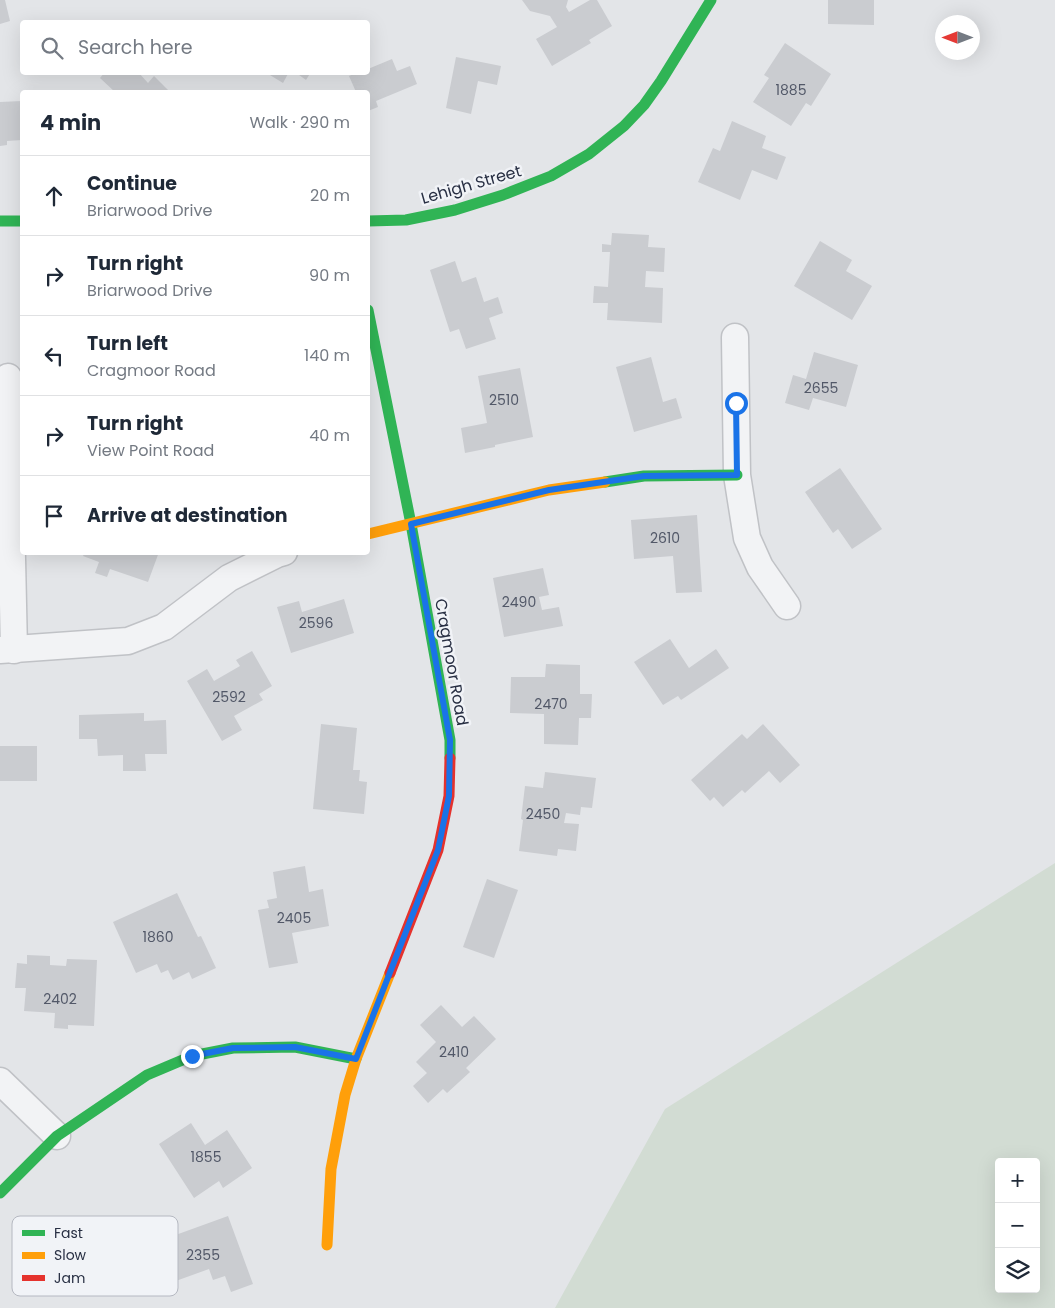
<!DOCTYPE html>
<html lang="en">
<head>
<meta charset="utf-8">
<style>
	:root { --surface:#fff; --page:#f6f6f7; --text:#1f2937; --muted:#747a83; --line:#e0e1e3 }
	body { margin:0; font-family:Poppins,sans-serif; background:var(--page); color:var(--text) }
	.controls { position:absolute; right:15px; bottom:15px; display:grid; overflow:hidden; border-radius:5px; box-shadow:0 5px 20px #0002 }
	.controls button { width:45px; height:45px; display:grid; place-items:center; padding:0; border:0; border-bottom:1px solid var(--line); background:var(--surface); color:var(--text); font:25px sans-serif }
	.compass { position:absolute; left:935px; top:15px; width:45px; height:45px; border-radius:50%; background:var(--surface); box-shadow:0 5px 20px #0002; rotate:270deg }
	.stop { position:absolute; width:15px; height:15px; margin:-11px; border:4px solid #1a73e8; border-radius:50%; background:#fff }
	.stop.end { background:#1a73e8; border-color:#fff; box-shadow:0 1px 5px #0008 }
	.list { margin:0; padding:0; list-style:none }
	h2 { display:flex; justify-content:space-between; align-items:center; height:65px; margin:0; padding:0 20px; font-size:21px }
	h2 small { font-size:16px; font-weight:400; color:var(--muted) }
	.list li { display:grid; grid-template-columns:32px 1fr auto; gap:15px; align-items:center; box-sizing:border-box; height:80px; padding:0 20px; border-top:1px solid var(--line) }
	.list b { display:block; font-size:19px; white-space:nowrap }
	.list p { margin:0; font-size:16px; white-space:nowrap; color:var(--muted) }
	.list em { font-size:16px; font-style:normal; color:var(--muted) }
	.icon { flex:none; width:28px; height:28px; fill:none; stroke:currentColor; stroke-width:2; stroke-linecap:round; stroke-linejoin:round }
	.map { position:relative; flex:none; width:1055px; height:1308px; overflow:hidden }
	.search { position:absolute; background:var(--surface); box-shadow:0 5px 20px #0002; left:20px; top:20px; width:350px; height:55px; display:flex; align-items:center; gap:12px; box-sizing:border-box; padding:0 18px; border-radius:5px; color:var(--muted); font-size:19px }
	.panel { position:absolute; background:var(--surface); box-shadow:0 5px 20px #0002; left:20px; top:90px; width:350px; height:465px; border-radius:5px }
	.map>svg:first-child { display:block }
</style>
</head>
<body>
<div class="map">
<svg width="1055" height="1308" viewBox="0 0 1055 1308">
	<rect width="100%" height="100%" fill="#e3e5e8"/>
	<path fill="#d2dcd3" fill-rule="evenodd" d="M1055 863V1308H555L665 1109ZM999 1162H1036V1289H999Z"/>
	<g fill="#caccd0">
		<polygon points="0,0 5,0 10,21 0,24"/>
		<polygon points="522,0 568,0 566,7 569,12 590,0 597,0 612,26 589,40 591,43 552,66 536,39 557,27 550,16 530,11"/>
		<polygon points="828,0 874,0 874,25 828,24"/>
		<polygon points="785,43 831,74 811,106 806,103 791,126 753,102 769,78 764,75"/>
		<polygon points="456,57 501,66 497,85 478,81 471,114 446,108"/>
		<polygon points="392,59 397,71 410,66 417,84 376,101 378,107 368,111 368,92 356,92 349,76 358,72 368,72 368,69"/>
		<polygon points="105,72 138,72 148,83 154,76 170,92 115,92 100,78"/>
		<polygon points="265,72 289,72 283,83"/>
		<polygon points="295,72 311,72 306,80"/>
		<polygon points="22,101 22,140 7,141 7,145 0,146 0,102"/>
		<polygon points="732,121 766,136 762,148 786,157 777,180 752,170 740,200 698,182 713,148 720,151"/>
		<polygon points="612,233 649,235 648,247 665,248 664,272 646,271 645,287 663,288 662,323 607,320 608,303 593,303 594,286 608,287 610,252 602,252 602,244 611,245"/>
		<polygon points="820,241 852,260 846,271 872,286 852,320 794,286"/>
		<polygon points="455,261 462,282 476,277 484,302 498,297 503,313 489,318 496,339 466,349 459,329 450,332 430,270"/>
		<polygon points="814,352 858,365 846,407 813,398 809,410 785,403 793,375 806,379"/>
		<polygon points="651,357 663,402 676,398 682,418 634,432 616,367"/>
		<polygon points="520,368 533,437 495,445 495,447 465,453 461,428 487,423 478,376"/>
		<polygon points="840,468 882,529 852,549 838,529 833,533 805,492"/>
		<polygon points="697,515 702,592 676,593 673,556 634,559 631,520"/>
		<polygon points="85,552 159,552 148,582 110,569 107,577 95,573 99,562 83,556"/>
		<polygon points="543,568 549,595 539,597 542,610 559,607 563,626 504,637 493,578"/>
		<polygon points="344,599 354,633 291,653 277,607 299,601 302,612"/>
		<polygon points="670,639 689,668 716,649 729,668 681,700 678,696 663,705 634,662"/>
		<polygon points="252,651 272,686 259,694 263,700 234,716 242,730 222,741 187,681 207,669 214,681 240,666 236,660"/>
		<polygon points="546,664 580,665 580,694 592,694 591,718 579,718 578,745 544,744 544,714 510,713 511,677 545,677"/>
		<polygon points="144,713 144,721 166,720 167,754 145,754 146,771 123,771 123,755 98,756 97,739 79,739 79,715"/>
		<polygon points="321,724 357,728 353,770 360,770 359,781 367,782 364,814 313,809"/>
		<polygon points="763,724 800,765 780,783 769,771 745,793 742,790 723,807 714,797 710,801 691,780 742,734 747,739"/>
		<rect x="0" y="746" width="37" height="35"/>
		<polygon points="545,772 596,778 592,808 581,807 580,815 566,813 564,823 579,824 576,851 558,849 557,856 519,851 523,820 521,819 525,786 543,788"/>
		<polygon points="305,866 309,892 323,889 329,926 292,933 298,963 269,968 258,910 269,908 267,900 277,898 273,872"/>
		<polygon points="487,879 518,890 494,958 463,947"/>
		<polygon points="177,893 198,937 201,936 216,968 192,979 189,972 173,980 168,970 161,973 157,964 136,973 113,922"/>
		<polygon points="27,955 50,956 50,965 66,966 67,959 97,960 94,1026 68,1025 68,1029 54,1028 55,1013 24,1011 26,988 15,988 17,963 27,964"/>
		<polygon points="441,1005 462,1027 474,1016 496,1039 466,1068 470,1072 447,1093 443,1089 428,1103 413,1086 427,1073 416,1062 436,1042 420,1025"/>
		<polygon points="191,1123 205,1145 227,1130 252,1168 223,1188 219,1181 194,1198 159,1144"/>
		<polygon points="228,1216 253,1284 231,1292 225,1276 213,1280 209,1269 173,1282 159,1241"/>
	</g>
	<g fill="none" stroke-linecap="round" stroke-linejoin="round">
		<g stroke="#c0c2c6" stroke-width="29">
			<g id="street">
				<polyline points="735,337 737,475 747,538 760,567 787,606"/>
				<polyline points="8,377 14,650"/>
				<polyline points="0,650 128,641 164,627 229,578 277,554 284,552"/>
				<polyline points="0,1081 57,1136"/>
			</g>
		</g>
		<use href="#street" stroke="#f2f3f5" stroke-width="26"/>
		<g stroke="#30b455" stroke-width="11">
			<polyline points="0,221 22,221"/>
			<polyline points="368,221 406,220 455,210 503,195 551,176 589,154 624,126 644,105 661,81 711,0"/>
			<polyline points="368,310 411,524 450,740 450,758"/>
			<polyline points="605,482 644,476 737,475"/>
			<polyline points="0,1193 57,1136 147,1075 192,1056 233,1048 295,1047 356,1059"/>
		</g>
		<g stroke="#ff9f0a" stroke-width="11">
			<polyline points="368,534 549,490 605,482"/>
			<polyline points="327,1245 331,1169 345,1095 356,1059 390,973"/>
		</g>
		<polyline stroke="#e5322d" stroke-width="11" points="390,973 438,850 449,796 450,758"/>
	</g>
	<g fill="none" stroke-linecap="round" stroke-linejoin="round">
		<polyline stroke="#1a73e8" stroke-width="6" points="192,1056 233,1048 295,1047 356,1059 438,850 449,796 450,740 411,524 549,490 644,476 737,475 736,403"/>
	</g>
	<g text-anchor="middle" stroke-width="5" stroke-linejoin="round" paint-order="stroke">
		<g font-size="14" fill="#525868">
			<text x="791" y="95">1885</text>
			<text x="821" y="393">2655</text>
			<text x="504" y="405">2510</text>
			<text x="665" y="543">2610</text>
			<text x="519" y="607">2490</text>
			<text x="316" y="628">2596</text>
			<text x="229" y="702">2592</text>
			<text x="551" y="709">2470</text>
			<text x="543" y="819">2450</text>
			<text x="294" y="923">2405</text>
			<text x="158" y="942">1860</text>
			<text x="60" y="1004">2402</text>
			<text x="454" y="1057">2410</text>
			<text x="206" y="1162">1855</text>
			<text x="203" y="1260">2355</text>
		</g>
		<g font-size="16" fill="#282f43" stroke="#f1f3f7">
			<text transform="translate(471 184) rotate(-16)" y="6">Lehigh Street</text>
			<text transform="translate(452 662) rotate(80)" y="6">Cragmoor Road</text>
		</g>
	</g>
	<rect x="12" y="1216" width="166" height="80" rx="8" fill="#f1f3f7" stroke="#b5b8c1" stroke-width="1"/>
	<rect x="22" y="1230" width="23" height="6" fill="#30b455"/>
	<rect x="22" y="1252" width="23" height="7" fill="#ff9f0a"/>
	<rect x="22" y="1275" width="23" height="6" fill="#e5322d"/>
	<g font-size="14" fill="#282f43">
		<text x="54" y="1238">Fast</text>
		<text x="54" y="1260">Slow</text>
		<text x="54" y="1283">Jam</text>
	</g>
</svg>
<div class="controls">
<button>+</button>
<button>−</button>
<button><svg class="icon" aria-label="layers" viewBox="0 0 24 24"><path d="M12 4l9 5-9 5-9-5zM3 14l9 5 9-5"/></svg></button>
</div>
<svg class="compass" viewBox="-18 -18 36 36"><path d="M0-13l5 13h-10z" fill="#e53935"/><path d="M0 13l5-13h-10z" fill="#747a83"/></svg>
<div class="stop" style="left:736px;top:403px"></div>
<div class="stop end" style="left:192px;top:1056px"></div>
<div class="search"><svg class="icon" aria-label="search" viewBox="0 0 24 24"><circle cx="10" cy="10" r="6"/><path d="M15 15l6 6"/></svg>Search here</div>
<section class="panel">
<h2>4 min<small>Walk · 290 m</small></h2>
<ul class="list">
<li><svg class="icon" aria-label="ahead" viewBox="0 0 24 24"><path d="M12 20V5M6 11l6-6 6 6"/></svg><div><b>Continue</b><p>Briarwood Drive</p></div><em>20 m</em></li>
<li><svg class="icon" aria-label="right" viewBox="0 0 24 24"><path d="M7 20v-9h11M14 6l5 5-5 5"/></svg><div><b>Turn right</b><p>Briarwood Drive</p></div><em>90 m</em></li>
<li><svg class="icon" aria-label="left" viewBox="0 0 24 24"><path d="M17 20v-9H6M10 6l-5 5 5 5"/></svg><div><b>Turn left</b><p>Cragmoor Road</p></div><em>140 m</em></li>
<li><svg class="icon" aria-label="right" viewBox="0 0 24 24"><path d="M7 20v-9h11M14 6l5 5-5 5"/></svg><div><b>Turn right</b><p>View Point Road</p></div><em>40 m</em></li>
<li><svg class="icon" aria-label="arrive" viewBox="0 0 24 24"><path d="M6 21V4h12l-3 4 3 4H6"/></svg><div><b>Arrive at destination</b></div></li>
</ul>
</section>
</div>
</body>
</html>
